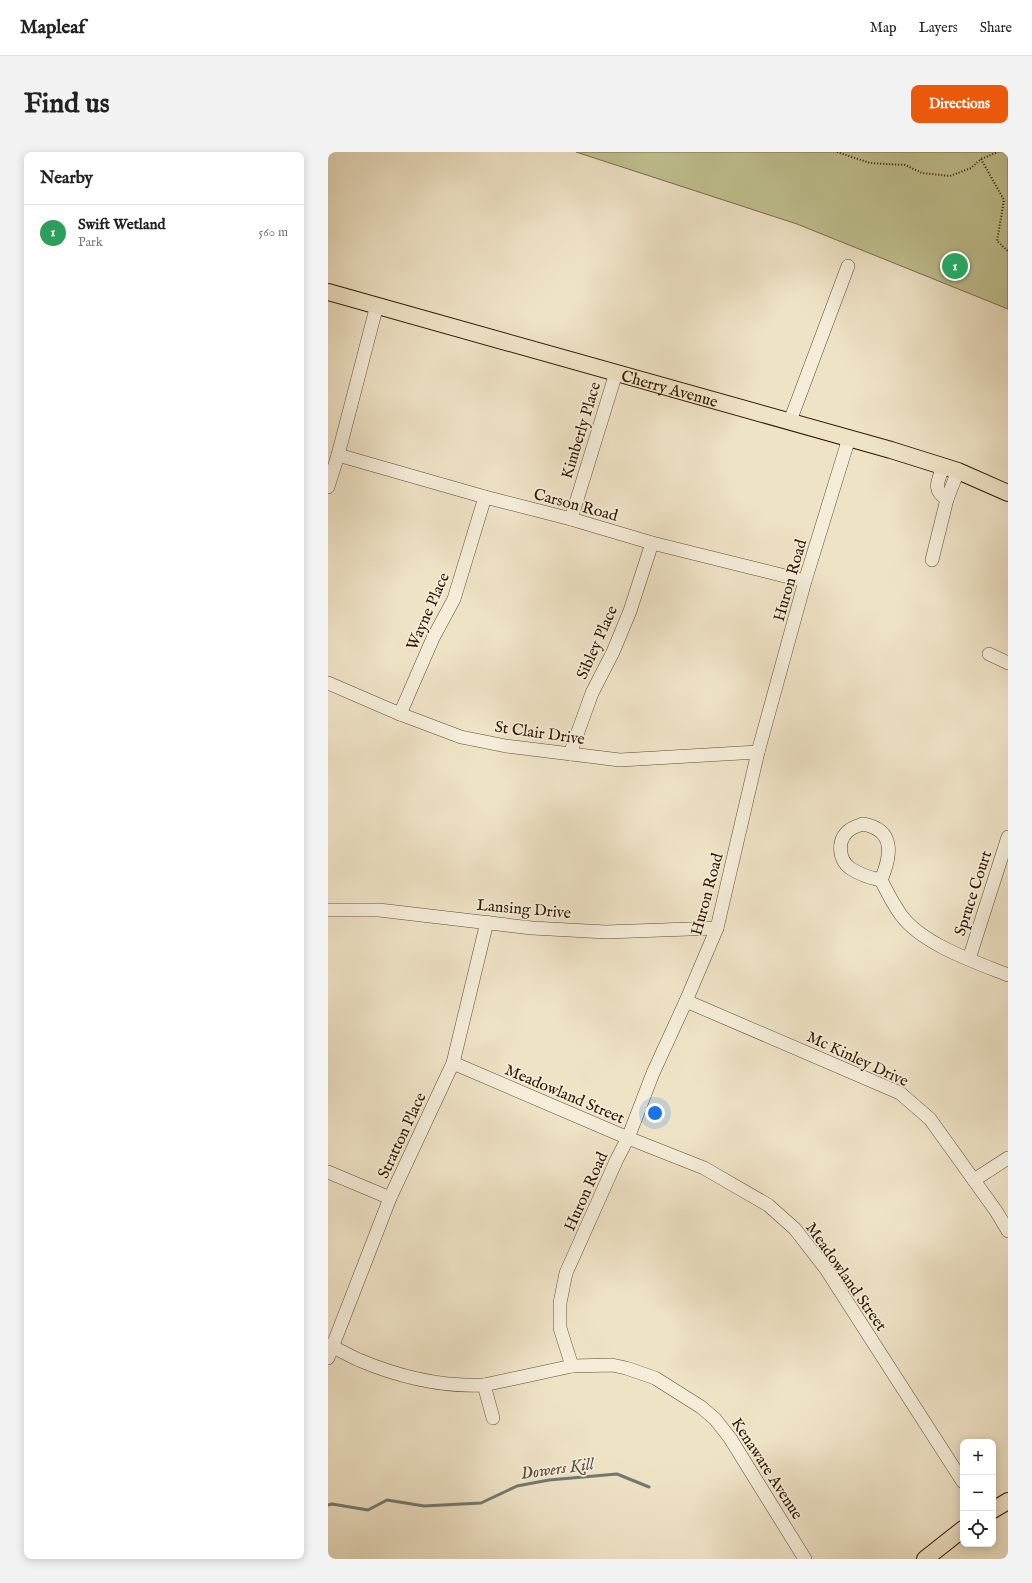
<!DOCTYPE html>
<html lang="en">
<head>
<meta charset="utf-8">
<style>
	:root { --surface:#fff; --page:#f2f2f2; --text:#222; --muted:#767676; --line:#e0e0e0; --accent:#ea580c }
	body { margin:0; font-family:"IM FELL English",serif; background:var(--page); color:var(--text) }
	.controls { position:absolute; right:12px; bottom:12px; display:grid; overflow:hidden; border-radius:8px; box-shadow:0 2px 10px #0003 }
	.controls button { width:36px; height:36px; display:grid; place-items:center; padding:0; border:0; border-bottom:1px solid var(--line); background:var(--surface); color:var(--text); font:20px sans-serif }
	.you { position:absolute; left:327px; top:961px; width:14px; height:14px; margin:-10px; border:3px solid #fff; border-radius:50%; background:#1a73e8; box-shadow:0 0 0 6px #1a73e833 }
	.badge { display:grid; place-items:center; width:26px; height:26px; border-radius:50%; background:var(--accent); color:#fff; font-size:13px; font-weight:700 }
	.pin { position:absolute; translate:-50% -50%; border:2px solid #fff; box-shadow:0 1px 4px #0006 }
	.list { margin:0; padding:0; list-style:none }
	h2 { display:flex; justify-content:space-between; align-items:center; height:52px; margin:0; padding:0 16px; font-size:17px }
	h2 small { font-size:13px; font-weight:400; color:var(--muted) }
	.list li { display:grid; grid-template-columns:26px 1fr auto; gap:12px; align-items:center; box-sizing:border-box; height:56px; padding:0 16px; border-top:1px solid var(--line) }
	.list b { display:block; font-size:15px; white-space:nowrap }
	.list p { margin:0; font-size:13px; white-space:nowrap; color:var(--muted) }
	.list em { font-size:13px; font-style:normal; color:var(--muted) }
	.icon { flex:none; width:22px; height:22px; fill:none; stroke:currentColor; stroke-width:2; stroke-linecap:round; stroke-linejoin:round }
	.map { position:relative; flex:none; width:680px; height:1407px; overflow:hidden; border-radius:8px }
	header { display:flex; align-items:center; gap:24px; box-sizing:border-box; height:56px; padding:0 20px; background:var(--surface); border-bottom:1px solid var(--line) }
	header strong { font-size:19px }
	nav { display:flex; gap:22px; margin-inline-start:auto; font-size:14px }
	.intro { display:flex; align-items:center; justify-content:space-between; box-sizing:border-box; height:96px; padding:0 24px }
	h1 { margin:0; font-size:28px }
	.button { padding:10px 18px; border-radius:8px; background:var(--accent); color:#fff; font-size:14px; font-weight:700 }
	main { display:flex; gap:24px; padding:0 24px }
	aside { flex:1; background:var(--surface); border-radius:8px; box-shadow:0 2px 10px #0003 }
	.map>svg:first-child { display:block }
</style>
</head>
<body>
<header>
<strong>Mapleaf</strong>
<nav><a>Map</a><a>Layers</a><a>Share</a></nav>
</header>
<div class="intro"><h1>Find us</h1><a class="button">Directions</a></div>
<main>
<aside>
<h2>Nearby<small></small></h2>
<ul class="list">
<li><span class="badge" style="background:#2e9e5b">1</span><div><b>Swift Wetland</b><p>Park</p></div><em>560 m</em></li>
</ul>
</aside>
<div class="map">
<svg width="680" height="1407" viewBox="0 0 680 1407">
	<rect width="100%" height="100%" fill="#efe3c6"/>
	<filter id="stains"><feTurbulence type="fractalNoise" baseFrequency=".005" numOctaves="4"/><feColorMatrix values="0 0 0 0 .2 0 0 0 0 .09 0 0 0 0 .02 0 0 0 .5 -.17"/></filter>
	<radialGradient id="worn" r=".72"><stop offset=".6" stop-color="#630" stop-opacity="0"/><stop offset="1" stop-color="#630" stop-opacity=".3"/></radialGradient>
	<polygon fill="#c0c190" stroke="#786c48" points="248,0 680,0 680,157 469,72"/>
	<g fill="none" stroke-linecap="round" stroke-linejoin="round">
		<polyline stroke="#717a72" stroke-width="3" points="0,1353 4,1352 40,1358 59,1348 96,1354 153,1351 189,1334 221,1328 289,1322 321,1335"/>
		<g stroke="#604b32" stroke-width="14">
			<g id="minor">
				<polyline points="462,269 520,114"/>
				<polyline points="10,303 157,345 243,367 324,391 477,429"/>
				<path d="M615 314C611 328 603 338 619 347"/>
				<polyline points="0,335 10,303 49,153"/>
				<polyline points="243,367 288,221"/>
				<polyline points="604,408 619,347 630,319"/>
				<polyline points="661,502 680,511"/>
				<polyline points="0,531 72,562 133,585 178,594 292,608 430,600"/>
				<polyline points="72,562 105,486 126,447 157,345"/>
				<polyline points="242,602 264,541 285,500 302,459 324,391"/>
				<path d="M535 672C568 678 563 704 553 728 542 726 531 722 522 716 511 708 509 690 519 680 524 675 529 674 535 672Z"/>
				<path d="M553 728C559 740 565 752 573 763 594 792 647 810 680 823"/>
				<polyline points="0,758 51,758 204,776 278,780 389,776"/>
				<polyline points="641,807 680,685"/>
				<polyline points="358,849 572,941 602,967 668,1059 680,1079"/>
				<polyline points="125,911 300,986 376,1016 440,1053 467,1077 498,1117 635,1330"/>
				<polyline points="0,1020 62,1046"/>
				<polyline points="646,1028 680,1006"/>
				<path d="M0 1193C10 1197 20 1203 31 1208 69 1224 114 1235 156 1233L244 1214 284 1213 298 1216 327 1226 373 1255 387 1267 402 1286 477 1407"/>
				<polyline points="0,1206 62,1046 125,911 159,770"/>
				<polyline points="244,1214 232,1176 232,1151 238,1121 289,1007 300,986 325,921 358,849 389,776 430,600 477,429 521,286"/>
				<polyline points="156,1233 165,1266"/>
			</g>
		</g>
		<g stroke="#301800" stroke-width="18">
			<g id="major">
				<path id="s1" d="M0 140 563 298 630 319 680 341"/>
				<polyline points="665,1358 680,1349"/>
				<polyline points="597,1407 635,1377"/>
			</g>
		</g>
		<g stroke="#301800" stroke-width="2" stroke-dasharray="1 2" stroke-linecap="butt">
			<polyline points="509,0 542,11 577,13 594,21 622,24 643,16 653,7 670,0"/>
			<polyline points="653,7 676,48 669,89 680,99"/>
		</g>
		<use href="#minor" stroke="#f5edda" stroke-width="13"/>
		<use href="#major" stroke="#efe3c6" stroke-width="16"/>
	</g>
	<g text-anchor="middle" stroke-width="3.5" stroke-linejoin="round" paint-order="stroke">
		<g font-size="16" fill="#301800" stroke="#f5edda">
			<text dy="6" stroke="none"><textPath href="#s1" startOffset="355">Cherry Avenue</textPath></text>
			<text transform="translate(252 278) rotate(-73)" y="6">Kimberly Place</text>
			<text transform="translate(248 352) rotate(15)" y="6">Carson Road</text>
			<text transform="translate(461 428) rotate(-74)" y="6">Huron Road</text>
			<text transform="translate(99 459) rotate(-66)" y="6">Wayne Place</text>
			<text transform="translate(268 490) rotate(-66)" y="6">Sibley Place</text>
			<text transform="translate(212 580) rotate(8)" y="6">St Clair Drive</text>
			<text transform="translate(644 741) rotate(-72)" y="6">Spruce Court</text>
			<text transform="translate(378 742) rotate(-75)" y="6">Huron Road</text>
			<text transform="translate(196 756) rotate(5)" y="6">Lansing Drive</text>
			<text transform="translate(530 906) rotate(25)" y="6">Mc Kinley Drive</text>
			<text transform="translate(237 941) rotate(23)" y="6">Meadowland Street</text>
			<text transform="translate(73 983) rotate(-65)" y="6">Stratton Place</text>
			<text transform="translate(257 1039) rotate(-66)" y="6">Huron Road</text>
			<text transform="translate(519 1124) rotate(55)" y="6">Meadowland Street</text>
			<text transform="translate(440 1316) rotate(57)" y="6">Kenaware Avenue</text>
		</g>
		<g font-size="17" font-style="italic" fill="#565142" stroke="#f5edda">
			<text transform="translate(229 1316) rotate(-8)" y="6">Dowers Kill</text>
		</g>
	</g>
	<rect width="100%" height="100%" filter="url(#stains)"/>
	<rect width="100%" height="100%" fill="url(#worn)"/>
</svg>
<div class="controls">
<button>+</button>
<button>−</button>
<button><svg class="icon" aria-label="locate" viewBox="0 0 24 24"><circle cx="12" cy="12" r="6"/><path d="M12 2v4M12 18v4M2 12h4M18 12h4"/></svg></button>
</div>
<div class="you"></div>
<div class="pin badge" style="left:627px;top:114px;background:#2e9e5b">1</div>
</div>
</main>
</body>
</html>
